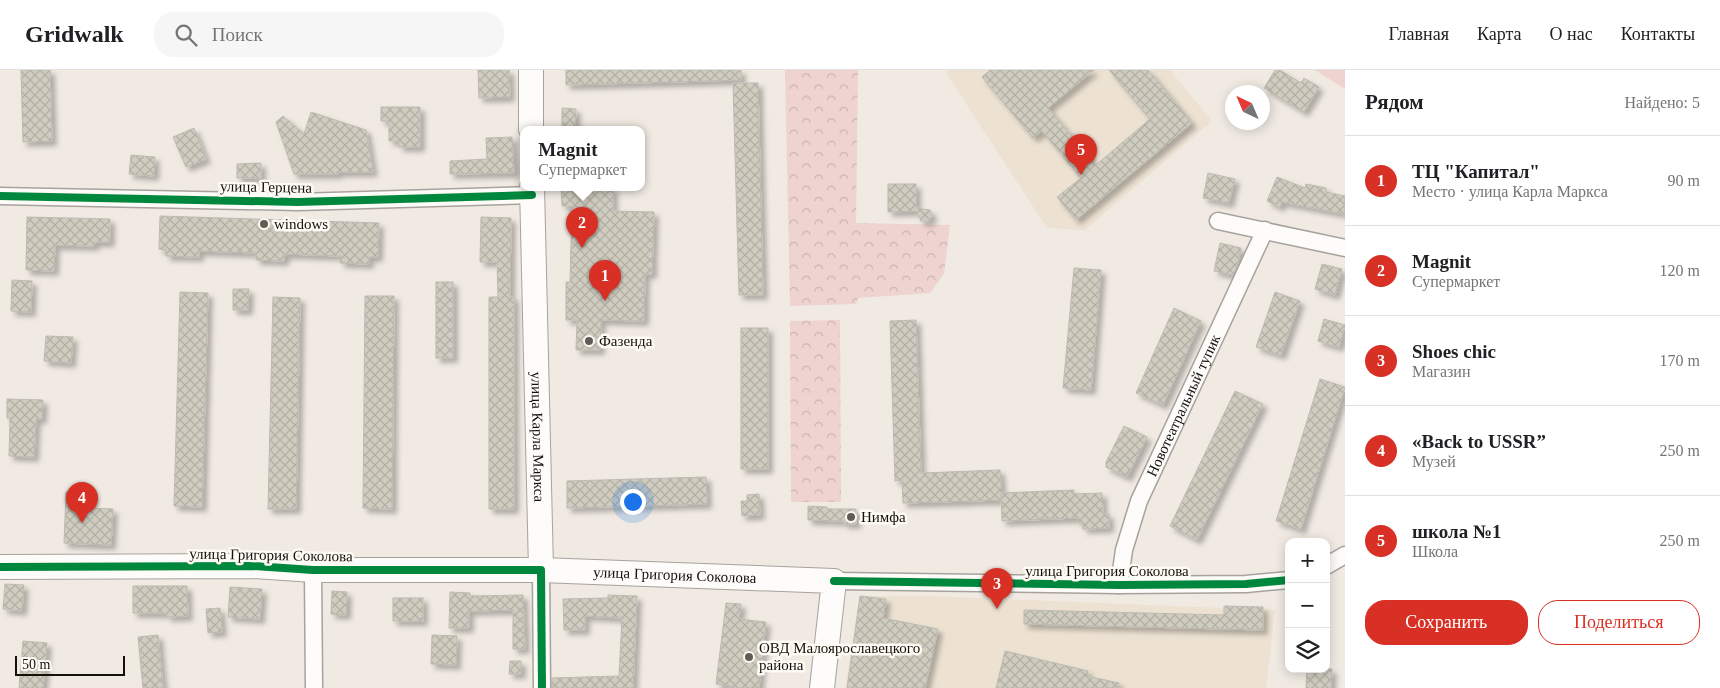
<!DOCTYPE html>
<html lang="ru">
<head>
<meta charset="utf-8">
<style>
	:root { --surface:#fff; --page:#f6f6f6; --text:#202124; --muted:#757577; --line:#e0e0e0; --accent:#d93025 }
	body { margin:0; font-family:Georgia,serif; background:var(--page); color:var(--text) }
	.controls { position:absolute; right:15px; bottom:15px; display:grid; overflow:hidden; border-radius:10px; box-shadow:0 2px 12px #0003 }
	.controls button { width:45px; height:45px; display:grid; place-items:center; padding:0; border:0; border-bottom:1px solid var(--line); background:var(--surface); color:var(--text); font:25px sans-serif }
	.compass { position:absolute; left:1225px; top:15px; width:45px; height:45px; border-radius:50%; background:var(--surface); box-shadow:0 2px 12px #0003; rotate:316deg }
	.scale { position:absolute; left:15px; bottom:12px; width:110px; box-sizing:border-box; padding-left:5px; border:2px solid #14100b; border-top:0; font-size:14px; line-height:18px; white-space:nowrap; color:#14100b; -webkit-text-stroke:4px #fefaf4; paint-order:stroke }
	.you { position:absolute; left:632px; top:431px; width:18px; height:18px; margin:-12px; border:4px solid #fff; border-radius:50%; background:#1a73e8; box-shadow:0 0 0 8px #1a73e833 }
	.badge { display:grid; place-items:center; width:32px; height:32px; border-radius:50%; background:var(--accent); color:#fff; font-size:16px; font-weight:700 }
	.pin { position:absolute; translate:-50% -41px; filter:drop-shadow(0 1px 2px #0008) }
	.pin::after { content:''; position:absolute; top:26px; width:18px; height:15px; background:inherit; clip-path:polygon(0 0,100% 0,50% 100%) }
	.popup { position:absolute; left:520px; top:56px; width:125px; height:65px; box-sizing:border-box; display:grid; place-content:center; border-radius:10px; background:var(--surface); filter:drop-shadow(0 1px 4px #0005); font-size:16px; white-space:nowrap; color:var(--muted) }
	.popup b { font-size:19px; color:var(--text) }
	.popup::after { content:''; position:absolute; left:50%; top:100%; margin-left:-10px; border:10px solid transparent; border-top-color:var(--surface) }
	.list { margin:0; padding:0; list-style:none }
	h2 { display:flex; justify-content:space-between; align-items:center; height:65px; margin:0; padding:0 20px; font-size:21px }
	h2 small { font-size:16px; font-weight:400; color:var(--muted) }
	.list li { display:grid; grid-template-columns:32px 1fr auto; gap:15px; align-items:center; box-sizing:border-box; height:90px; padding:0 20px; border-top:1px solid var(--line) }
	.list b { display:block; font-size:19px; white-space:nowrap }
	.list p { margin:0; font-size:16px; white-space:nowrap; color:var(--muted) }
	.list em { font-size:16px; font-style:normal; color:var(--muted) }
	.actions { display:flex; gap:10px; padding:15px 20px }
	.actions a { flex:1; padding:11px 0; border:1px solid var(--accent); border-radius:20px; text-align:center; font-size:18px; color:var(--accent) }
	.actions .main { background:var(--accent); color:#fff }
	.icon { flex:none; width:28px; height:28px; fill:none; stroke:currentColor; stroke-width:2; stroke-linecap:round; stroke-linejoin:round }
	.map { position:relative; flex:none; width:1345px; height:618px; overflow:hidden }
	header { display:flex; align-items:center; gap:30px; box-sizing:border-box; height:70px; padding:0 25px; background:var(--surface); border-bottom:1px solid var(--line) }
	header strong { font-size:24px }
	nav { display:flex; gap:28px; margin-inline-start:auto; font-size:18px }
	.search { width:350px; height:45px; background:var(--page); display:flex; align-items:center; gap:12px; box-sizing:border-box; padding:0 18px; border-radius:20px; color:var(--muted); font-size:19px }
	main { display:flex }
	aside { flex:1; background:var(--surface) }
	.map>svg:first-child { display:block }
</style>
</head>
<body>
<header>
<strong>Gridwalk</strong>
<div class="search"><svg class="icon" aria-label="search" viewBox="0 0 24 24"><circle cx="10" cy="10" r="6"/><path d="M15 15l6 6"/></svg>Поиск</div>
<nav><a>Главная</a><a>Карта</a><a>О нас</a><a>Контакты</a></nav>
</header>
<main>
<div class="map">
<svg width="1345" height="618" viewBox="0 0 1345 618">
	<defs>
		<pattern id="forest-crowns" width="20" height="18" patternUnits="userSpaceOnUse" patternTransform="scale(1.25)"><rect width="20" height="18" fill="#eed3d0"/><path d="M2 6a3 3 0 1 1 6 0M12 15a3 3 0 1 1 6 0" fill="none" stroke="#cbb4b1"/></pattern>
		<pattern id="building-cross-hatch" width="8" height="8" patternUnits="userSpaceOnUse" patternTransform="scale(1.25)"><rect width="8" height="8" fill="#d0cdc0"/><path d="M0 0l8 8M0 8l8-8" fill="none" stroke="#b2afa4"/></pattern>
		<filter id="shadow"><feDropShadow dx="4.5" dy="4.5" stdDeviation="2.5" flood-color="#0004"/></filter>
	</defs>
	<rect width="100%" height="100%" fill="#f0eae2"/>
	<g fill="#ede2d2">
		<polygon points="949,0 1170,0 1212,51 1085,160 1047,158 946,3"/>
		<polygon points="860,526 927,526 1275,540 1266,618 845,618"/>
	</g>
	<g fill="url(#forest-crowns)">
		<polygon points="785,0 858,0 856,153 950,155 944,204 930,223 858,228 856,234 790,236"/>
		<polygon points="840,250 841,432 791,432 790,251"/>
	</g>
	<polygon fill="#eed3d0" points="1315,0 1345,0 1345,19"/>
	<g fill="url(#building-cross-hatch)" stroke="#bcbab3" filter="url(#shadow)">
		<polygon points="21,0 50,0 52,71 23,72"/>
		<polygon points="478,0 509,0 510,27 479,28"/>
		<polygon points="566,0 741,0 741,10 566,15"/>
		<polygon points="990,0 1094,0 1048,38 1096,95 1150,49 1109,0 1148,0 1192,53 1076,150 1057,127 1081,108 1042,61 1033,68 982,7"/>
		<polygon points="1275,0 1280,0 1301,13 1304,8 1319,17 1304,42 1264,18"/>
		<polygon points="733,13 758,13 763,225 739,225"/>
		<polygon points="381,37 420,37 420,77 399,77 399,71 389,71 389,51 381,51"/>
		<polygon points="562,38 576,39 575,58 562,58"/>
		<polygon points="311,42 366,60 373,102 337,102 338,104 294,104 276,52 283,46 304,64"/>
		<polygon points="194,58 206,89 186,97 173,67"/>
		<polygon points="512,67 514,103 450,104 450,91 487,89 486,68"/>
		<polygon points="131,85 155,87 154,106 129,104"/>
		<polygon points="261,93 261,108 237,108 237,94"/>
		<polygon points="1208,103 1235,109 1229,133 1203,128"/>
		<polygon points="1277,107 1305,118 1306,114 1326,118 1326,122 1345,126 1345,144 1282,132 1280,137 1267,131"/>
		<polygon points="888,114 916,114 916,138 930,140 932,146 929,151 921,151 916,141 888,142"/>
		<polygon points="561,118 613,118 613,141 654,142 652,204 645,204 644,251 601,250 600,280 576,280 577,250 566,250 566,212 570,212 572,136 562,136"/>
		<polygon points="160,146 379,153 378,187 369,187 369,194 340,193 341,186 285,184 284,191 256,190 256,183 199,181 199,187 166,186 166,180 159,179"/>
		<polygon points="27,147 110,149 110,172 95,172 94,176 55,175 54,201 26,200"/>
		<polygon points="481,147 511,148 510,227 514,227 514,439 489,439 489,227 498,227 497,192 480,192"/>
		<polygon points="1220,173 1241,178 1237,197 1233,205 1214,201"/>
		<polygon points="1322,194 1342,199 1335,225 1315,219"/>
		<polygon points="1074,198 1101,200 1091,320 1063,318"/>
		<polygon points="12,210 32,211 31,242 11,241"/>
		<rect x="436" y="212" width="17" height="76"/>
		<polygon points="233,219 249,219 248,240 233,240"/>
		<polygon points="180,222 208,223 202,437 174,436"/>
		<polygon points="1275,222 1300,231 1281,285 1256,277"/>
		<polygon points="365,226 394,226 392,439 363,438"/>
		<polygon points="273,227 300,228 296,439 268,439"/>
		<polygon points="1174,238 1201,251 1163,335 1136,323"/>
		<polygon points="1324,249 1345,255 1339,277 1318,271"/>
		<polygon points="916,250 921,403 1000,400 1002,430 903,433 902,410 895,411 890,251"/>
		<rect x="741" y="258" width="27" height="141"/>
		<polygon points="46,266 73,267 71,293 44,291"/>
		<polygon points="1320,309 1345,317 1301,459 1276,451"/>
		<polygon points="1235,321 1263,334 1197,470 1170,456"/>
		<polygon points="7,329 43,330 42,349 36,349 34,387 9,386 10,348 7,348"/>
		<polygon points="1124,356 1147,367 1127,407 1106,397 1106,392"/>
		<polygon points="706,407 707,434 567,438 567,411"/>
		<polygon points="1074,420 1074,424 1102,423 1103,444 1109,444 1109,458 1083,459 1083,453 1078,453 1078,448 1002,451 1001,423"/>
		<polygon points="66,422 91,423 91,438 113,439 111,475 64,473"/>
		<polygon points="759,424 760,445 742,446 741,431 747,431 747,425"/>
		<polygon points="808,436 827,437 827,439 856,439 856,454 844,454 844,451 808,450"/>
		<polygon points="5,514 24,515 22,541 3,539"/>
		<polygon points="133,516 187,516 188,546 167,547 167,543 133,543"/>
		<polygon points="230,517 262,519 260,549 228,547"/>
		<polygon points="332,521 347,522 346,545 331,544"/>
		<polygon points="450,522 470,523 470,526 523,525 525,579 513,579 513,540 469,541 469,558 449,558"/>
		<polygon points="608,525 637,526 633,618 552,618 552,608 619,606 622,548 585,546 585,560 564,560 563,529 608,528"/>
		<polygon points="860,526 886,529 883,548 938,559 925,618 847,618"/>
		<rect x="393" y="528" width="30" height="23"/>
		<polygon points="726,533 741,534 739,549 766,552 759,618 732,618 732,616 716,614"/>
		<polygon points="1224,536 1263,537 1263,560 1024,554 1024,540 1224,545"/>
		<polygon points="220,538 222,562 208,563 206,539"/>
		<polygon points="158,565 163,618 143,618 138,567"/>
		<polygon points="432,565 457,566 456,595 431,594"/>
		<polygon points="23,571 47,573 43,618 19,618"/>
		<polygon points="1005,581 1088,601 1087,606 1119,613 1118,618 996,618"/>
		<polygon points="510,591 521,591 521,604 509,604"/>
		<polygon points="1307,599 1332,599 1331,618 1306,618"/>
	</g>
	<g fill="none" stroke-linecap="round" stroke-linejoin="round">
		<g stroke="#a7a29c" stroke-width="19">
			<g id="street">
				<polyline points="0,126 298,132 532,125"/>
				<polyline points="1218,151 1345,178"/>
				<polyline points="1326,496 1345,485"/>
				<polyline points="313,500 314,618"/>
				<polyline points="541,500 542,618"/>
				<polyline points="834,511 1119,515 1246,514 1289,510"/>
				<path id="s1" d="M1119 515 1124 480 1139 431 1265 160"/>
			</g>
		</g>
		<g stroke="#a7a29c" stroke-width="26">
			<g id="secondary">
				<polyline points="531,0 531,59"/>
				<path id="s2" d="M532 117 541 500"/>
				<path id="s3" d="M0 497 254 496 313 500H541L834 511 822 618"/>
			</g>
		</g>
		<use href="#street" stroke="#fdfcfb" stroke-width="16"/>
		<use href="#secondary" stroke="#fdfcfb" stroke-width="24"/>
		<g stroke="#fefaf4" stroke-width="11">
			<g id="cycleway">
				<polyline points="0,126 298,132 532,125"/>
				<polyline points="0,497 254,496 313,500 541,500 542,618"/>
				<polyline points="834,511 1119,515 1246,514 1289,510"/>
			</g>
		</g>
		<use href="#cycleway" stroke="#00873e" stroke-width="8"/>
	</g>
	<g fill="#615c56" stroke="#fefaf4" stroke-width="2">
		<circle cx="264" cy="154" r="5"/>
		<circle cx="589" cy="271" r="5"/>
		<circle cx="851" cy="447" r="5"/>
		<circle cx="749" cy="587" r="5"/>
	</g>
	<g text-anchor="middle" stroke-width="5" stroke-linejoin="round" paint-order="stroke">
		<g font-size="15" fill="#14100b" stroke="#fefaf4">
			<text transform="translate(266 117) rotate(1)" y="5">улица Герцена</text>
			<text dy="5" stroke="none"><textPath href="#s1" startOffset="192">Новотеатральный тупик</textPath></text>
			<text dy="5" stroke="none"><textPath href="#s2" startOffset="250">улица Карла Маркса</textPath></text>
			<text transform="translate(271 485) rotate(1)" y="5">улица Григория Соколова</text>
			<text x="1107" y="506">улица Григория Соколова</text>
			<text dy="5" stroke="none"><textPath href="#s3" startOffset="675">улица Григория Соколова</textPath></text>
		</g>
		<g font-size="15" fill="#14100b" stroke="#fefaf4" text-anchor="start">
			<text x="274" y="159">windows</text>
			<text x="599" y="276">Фазенда</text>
			<text x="861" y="452">Нимфа</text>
			<text x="759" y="583">ОВД Малоярославецкого<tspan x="759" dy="17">района</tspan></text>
		</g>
	</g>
</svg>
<div class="controls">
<button>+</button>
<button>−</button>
<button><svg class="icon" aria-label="layers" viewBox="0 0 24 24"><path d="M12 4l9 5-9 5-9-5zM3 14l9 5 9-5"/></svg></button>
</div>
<svg class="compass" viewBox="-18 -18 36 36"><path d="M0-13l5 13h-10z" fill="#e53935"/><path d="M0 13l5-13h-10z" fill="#757577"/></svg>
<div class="scale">50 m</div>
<div class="you"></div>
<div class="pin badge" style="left:605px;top:231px">1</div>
<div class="pin badge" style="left:582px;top:178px">2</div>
<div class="popup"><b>Magnit</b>Супермаркет</div>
<div class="pin badge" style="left:997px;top:539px">3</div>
<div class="pin badge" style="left:82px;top:453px">4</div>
<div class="pin badge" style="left:1081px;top:105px">5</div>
</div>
<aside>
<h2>Рядом<small>Найдено: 5</small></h2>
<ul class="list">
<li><span class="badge">1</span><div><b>ТЦ &quot;Капитал&quot;</b><p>Место · улица Карла Маркса</p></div><em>90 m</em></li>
<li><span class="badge">2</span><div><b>Magnit</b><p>Супермаркет</p></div><em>120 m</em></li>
<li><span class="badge">3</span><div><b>Shoes chic</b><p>Магазин</p></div><em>170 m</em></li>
<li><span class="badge">4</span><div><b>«Back to USSR”</b><p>Музей</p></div><em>250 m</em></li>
<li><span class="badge">5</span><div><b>школа №1</b><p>Школа</p></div><em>250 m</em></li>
</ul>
<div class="actions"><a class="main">Сохранить</a><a>Поделиться</a></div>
</aside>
</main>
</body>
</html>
